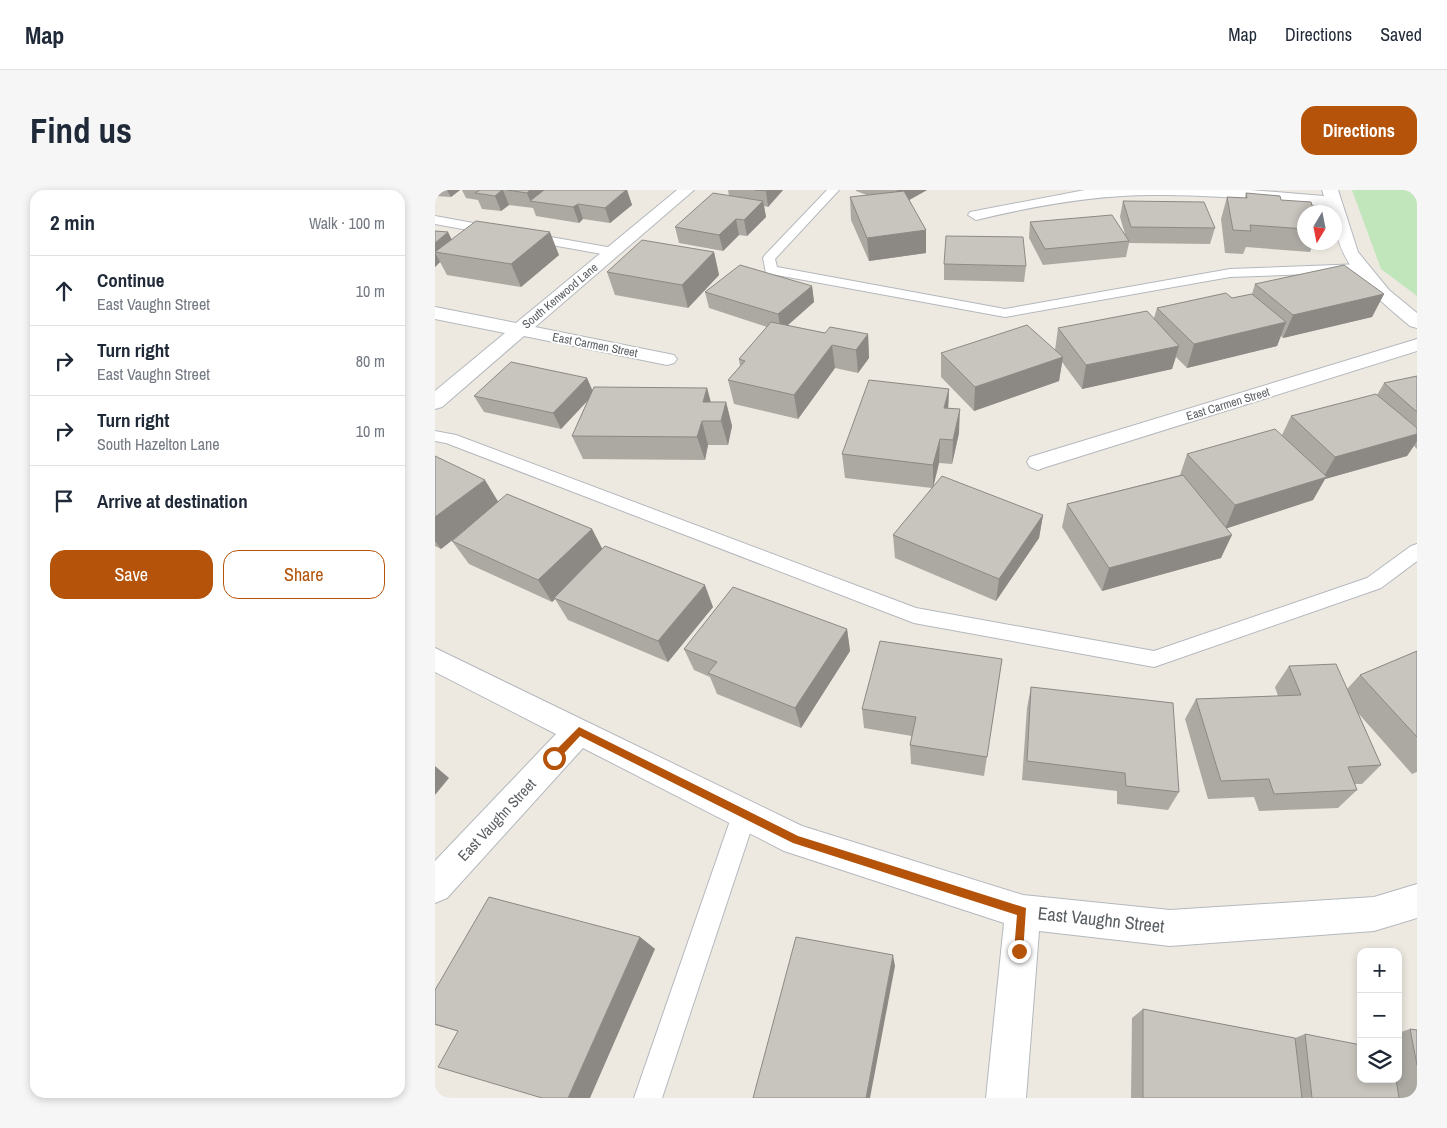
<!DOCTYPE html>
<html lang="en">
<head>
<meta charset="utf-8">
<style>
	:root { --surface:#fff; --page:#f6f6f7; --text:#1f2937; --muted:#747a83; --line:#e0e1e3; --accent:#b45309 }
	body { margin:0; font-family:"Archivo Narrow",sans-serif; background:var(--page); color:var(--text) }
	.controls { position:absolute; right:15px; bottom:15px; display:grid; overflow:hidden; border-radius:10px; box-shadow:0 2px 8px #0003 }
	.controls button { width:45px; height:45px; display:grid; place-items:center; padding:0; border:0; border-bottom:1px solid var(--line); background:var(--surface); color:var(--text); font:25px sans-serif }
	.compass { position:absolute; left:862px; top:15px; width:45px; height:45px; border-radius:50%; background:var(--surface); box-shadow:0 2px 8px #0003; rotate:190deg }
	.stop { position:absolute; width:15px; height:15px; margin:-11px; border:4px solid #b45309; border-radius:50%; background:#fff }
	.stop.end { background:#b45309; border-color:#fff; box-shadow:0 1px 5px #0008 }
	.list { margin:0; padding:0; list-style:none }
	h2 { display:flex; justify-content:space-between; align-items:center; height:65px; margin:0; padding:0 20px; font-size:21px }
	h2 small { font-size:16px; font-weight:400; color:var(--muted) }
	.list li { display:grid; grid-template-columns:32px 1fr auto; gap:15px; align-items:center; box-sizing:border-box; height:70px; padding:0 20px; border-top:1px solid var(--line) }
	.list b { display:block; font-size:19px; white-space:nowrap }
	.list p { margin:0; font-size:16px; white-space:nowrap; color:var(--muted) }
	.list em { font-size:16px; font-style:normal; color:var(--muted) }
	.actions { display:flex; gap:10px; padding:15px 20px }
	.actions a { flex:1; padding:11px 0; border:1px solid var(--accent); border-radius:15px; text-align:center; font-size:18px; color:var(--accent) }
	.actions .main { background:var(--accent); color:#fff }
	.icon { flex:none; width:28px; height:28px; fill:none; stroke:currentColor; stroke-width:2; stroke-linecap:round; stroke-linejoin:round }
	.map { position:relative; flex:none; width:982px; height:908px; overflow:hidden; border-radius:15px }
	header { display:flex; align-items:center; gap:30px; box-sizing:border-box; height:70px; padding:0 25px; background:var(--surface); border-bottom:1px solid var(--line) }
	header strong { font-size:24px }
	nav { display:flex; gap:28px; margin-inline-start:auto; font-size:18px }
	.intro { display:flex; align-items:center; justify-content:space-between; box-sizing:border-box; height:120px; padding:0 30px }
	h1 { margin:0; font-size:35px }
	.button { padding:12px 22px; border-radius:15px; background:var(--accent); color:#fff; font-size:18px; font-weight:700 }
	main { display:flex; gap:30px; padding:0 30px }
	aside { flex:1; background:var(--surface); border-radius:15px; box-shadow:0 2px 8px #0003 }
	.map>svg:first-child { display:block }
</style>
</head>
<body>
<header>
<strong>Map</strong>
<nav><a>Map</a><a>Directions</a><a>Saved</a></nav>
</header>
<div class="intro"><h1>Find us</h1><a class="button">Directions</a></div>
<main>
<aside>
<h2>2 min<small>Walk · 100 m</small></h2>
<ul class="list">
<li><svg class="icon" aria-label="ahead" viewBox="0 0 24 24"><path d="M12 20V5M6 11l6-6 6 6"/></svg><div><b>Continue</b><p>East Vaughn Street</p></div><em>10 m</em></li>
<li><svg class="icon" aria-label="right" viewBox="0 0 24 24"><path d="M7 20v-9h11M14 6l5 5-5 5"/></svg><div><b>Turn right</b><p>East Vaughn Street</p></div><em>80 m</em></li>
<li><svg class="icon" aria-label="right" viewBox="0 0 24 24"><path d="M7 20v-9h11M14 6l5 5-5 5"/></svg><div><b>Turn right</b><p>South Hazelton Lane</p></div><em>10 m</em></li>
<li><svg class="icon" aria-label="arrive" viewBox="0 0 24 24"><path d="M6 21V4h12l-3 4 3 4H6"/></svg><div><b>Arrive at destination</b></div></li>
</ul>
<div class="actions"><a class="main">Save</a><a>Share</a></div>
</aside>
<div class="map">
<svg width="982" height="908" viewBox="0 0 982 908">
	<rect width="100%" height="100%" fill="#ede9e1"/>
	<polygon fill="#c1e6bc" points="917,0 982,0 982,106 946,79"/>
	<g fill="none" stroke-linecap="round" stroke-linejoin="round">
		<g stroke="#b4b8bd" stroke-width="2">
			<g id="service">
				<polygon points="392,0 404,0 340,69 342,77 570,119 795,79 927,74 933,78 927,82 795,87 570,127 331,83 328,68 330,65"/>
				<polygon points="0,26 60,37 66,41 60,45 0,34"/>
				<polygon points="93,43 178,58 184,62 178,66 89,50 87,47 89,44"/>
				<polygon points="0,241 21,245 481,418 719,461 932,388 976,356 982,354 982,371 946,398 719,477 479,433 11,253 0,251"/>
				<polygon points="309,614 317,617 321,625 227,908 199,908 297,625 301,617"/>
			</g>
		</g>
		<g stroke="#b4b8bd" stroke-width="2">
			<g id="minor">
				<polygon points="242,0 259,0 100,137 239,165 242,169 239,173 232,175 89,146 7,217 0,219 0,201 70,143 0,129 0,117 81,133"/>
				<path d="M650 0H815L889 6 887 0H903L923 62 954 100 982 123V138L975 136C939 106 899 73 899 22H894L892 16C834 11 776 4 718 5 658 5 599 16 541 30L533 25 535 22Z"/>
				<polygon points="982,149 982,161 611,277 603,280 595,277 592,272 595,267"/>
				<polygon points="0,458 367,636 588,705 735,720 939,707 982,694 982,728 939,741 735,756 604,741 591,908 551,908 569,733 349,661 148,558 12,708 0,713 0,671 121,544 0,482"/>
			</g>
		</g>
		<use href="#service" fill="#fff" fill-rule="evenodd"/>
		<use href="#minor" fill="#fff" fill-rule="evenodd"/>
	</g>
	<g fill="#aca9a3">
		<polygon points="0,0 25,0 16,7 0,6"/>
		<polygon points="27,0 192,0 197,15 175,33 148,29 144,33 101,26 98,18 74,15 66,21 47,19 43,10 31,8"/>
		<polygon points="293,0 348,0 333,17 329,16 331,27 312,46 304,45 288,61 244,53 240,37 294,6"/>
		<polygon points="421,0 492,0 474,10 491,63 434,71 416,30 415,7 432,5 421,1"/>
		<polygon points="811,3 846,10 870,22 870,52 879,52 875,62 811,57 808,64 790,63 786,29 792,7 810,8"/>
		<polygon points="688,11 780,38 775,54 694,53 691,67 608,75 594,48 595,32 690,44 685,27"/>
		<polygon points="0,41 13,42 16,50 124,65 86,97 12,85 5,72 0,77"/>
		<polygon points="279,62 284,85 253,118 180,105 172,82"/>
		<polygon points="509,74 591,76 589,92 509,90"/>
		<polygon points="820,94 949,104 937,127 848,148 846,146 842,156 752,178 741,167 737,179 647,199 627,172 624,191 539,221 506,187 506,163 620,160 623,138 719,128 722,118 797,108 817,104"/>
		<polygon points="377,96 379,112 352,136 390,143 433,144 434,168 423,183 400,178 363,229 299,214 293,190 305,176 304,169 332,137 274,118 270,102"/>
		<polygon points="982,186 982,259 979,256 972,266 890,289 878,310 791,338 786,368 667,401 627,337 632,314 745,285 752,264 847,245 856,226 942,205 949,193"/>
		<polygon points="152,188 157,201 272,198 276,212 291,212 297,236 293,255 273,255 270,270 148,269 137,246 153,210 126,239 49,222 39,206"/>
		<polygon points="514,199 513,218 524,243 517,274 504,273 498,297 608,325 604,348 561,411 460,368 458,345 497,298 410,288 407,264"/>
		<polygon points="0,266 64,312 157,339 167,359 278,417 233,472 133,430 120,409 117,412 34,374 17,351 20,348 6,359 0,356"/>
		<polygon points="412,439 415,461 366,538 282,504 275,487 259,480 249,459"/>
		<polygon points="982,461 982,582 977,584 923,523 946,575 927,594 920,594 922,600 903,618 824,621 819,607 773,609 750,529 761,509 843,506 840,497 854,476 912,499 925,485"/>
		<polygon points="567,469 549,586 476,574 475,555 477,546 429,538 427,519"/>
		<polygon points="596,497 744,602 733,620 682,614 682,601 587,590 592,518"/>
		<polygon points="205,747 220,759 22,841 0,835 0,800"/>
		<polygon points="708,819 860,848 870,844 926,889 963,889 963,843 975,839 982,840 982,908 696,908 697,828"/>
	</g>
	<g fill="#8c8985">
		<polygon points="12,0 25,0 16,7"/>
		<polygon points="67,0 68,0 74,15 66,21 60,6"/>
		<polygon points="95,0 120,0 95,11 98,18 92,3"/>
		<polygon points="191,0 192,0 197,15 175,33 170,18"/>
		<polygon points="332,0 348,0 333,17 331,1"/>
		<polygon points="464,0 492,0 462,17 461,1"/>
		<polygon points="328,11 331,27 312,46 309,30"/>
		<polygon points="143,14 148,29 144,33 138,17"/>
		<polygon points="301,29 304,45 288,61 284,45"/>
		<polygon points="491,40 491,63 434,71 432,48"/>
		<polygon points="13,42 21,58 0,62 0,53"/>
		<polygon points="115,42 124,65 86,97 76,74"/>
		<polygon points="0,62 5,72 0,77"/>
		<polygon points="279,62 284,85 253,118 247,95"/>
		<polygon points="377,96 379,112 346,141 343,124"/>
		<polygon points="949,104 937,127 848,148 858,125"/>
		<polygon points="851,132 842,156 752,178 759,154"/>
		<polygon points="433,144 434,168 423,183 421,160"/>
		<polygon points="397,155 400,178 363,229 359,205"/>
		<polygon points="744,156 737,179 647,199 651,175"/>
		<polygon points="628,167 624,191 539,221 540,197"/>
		<polygon points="152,188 159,204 126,239 118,223"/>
		<polygon points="272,198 278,222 268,212"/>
		<polygon points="514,199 513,223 509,218"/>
		<polygon points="291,212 297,236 293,255 286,231"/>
		<polygon points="525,219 524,243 517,274 518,250"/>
		<polygon points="267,231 273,255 270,270 262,247"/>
		<polygon points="982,244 982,251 972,266 890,289 878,310 790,339 800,315 888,288 900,267"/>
		<polygon points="505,249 504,273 498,298 498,275"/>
		<polygon points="50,290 64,313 6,359 0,351 0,327"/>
		<polygon points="608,325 604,348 561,411 564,389"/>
		<polygon points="157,339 169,362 119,408 120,409 117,412 103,390"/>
		<polygon points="797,345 786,368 667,401 674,378"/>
		<polygon points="270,395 278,417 233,472 223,451"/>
		<polygon points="412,439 415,461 366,538 360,518"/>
		<polygon points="0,576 14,588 0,605"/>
		<polygon points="205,747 220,759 155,908 133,908"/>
		<polygon points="458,765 460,776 435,908 431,908"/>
	</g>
	<g fill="#c8c4be" stroke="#8c8985">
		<polygon points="45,0 67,0 60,6 40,3"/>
		<polygon points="72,0 95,0 92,3"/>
		<polygon points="109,0 191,0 170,18 143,14 138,17 95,11"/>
		<polygon points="320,0 332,0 331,1"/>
		<polygon points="469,1 491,40 432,48 415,7"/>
		<polygon points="278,3 328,11 309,30 301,29 284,45 240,37"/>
		<polygon points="811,3 845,6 846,10 876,12 879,22 870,22 870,39 815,35 816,41 798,40 792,7 812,8"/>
		<polygon points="688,11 769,12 780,38 696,37"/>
		<polygon points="677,25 694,51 610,59 595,32"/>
		<polygon points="41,31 115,42 76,74 0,62"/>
		<polygon points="0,41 13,42 0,53"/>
		<polygon points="511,46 588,47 591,76 509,74"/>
		<polygon points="207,50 279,62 247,95 172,82"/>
		<polygon points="305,75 377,96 343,124 270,102"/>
		<polygon points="909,75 949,104 858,125 820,94"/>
		<polygon points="791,103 797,108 817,104 851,132 759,154 722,118"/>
		<polygon points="712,121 744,156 651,175 623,138"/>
		<polygon points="336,132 390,143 395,137 433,144 421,160 397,155 359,205 293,190 310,171 304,169"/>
		<polygon points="592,135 628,167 540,197 506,163"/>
		<polygon points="76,172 152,188 118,223 39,206"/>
		<polygon points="982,186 982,222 949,193"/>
		<polygon points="434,190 514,199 509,218 525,219 518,250 505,249 498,275 407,264"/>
		<polygon points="159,197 272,198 268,212 291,212 286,231 267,231 262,247 137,246"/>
		<polygon points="941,204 982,238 982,244 900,267 856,226"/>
		<polygon points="840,239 892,287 800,315 752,264"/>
		<polygon points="0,266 50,290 0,327"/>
		<polygon points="748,285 797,345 674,378 632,314"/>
		<polygon points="507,286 608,325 564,389 458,345"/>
		<polygon points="72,304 157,339 103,390 17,351"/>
		<polygon points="170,356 270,395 223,451 119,408"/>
		<polygon points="298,397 412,439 360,518 273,483 282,472 249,459"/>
		<polygon points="445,451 567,469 552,567 475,555 481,527 427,519"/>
		<polygon points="982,461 982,547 925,485"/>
		<polygon points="901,474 946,575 913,577 922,600 839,604 834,589 786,591 761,509 866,505 854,476"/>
		<polygon points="596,497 738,513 744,602 691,596 690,583 592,571"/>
		<polygon points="54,707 205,747 133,908 107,908 3,877 23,841 0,834 0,800"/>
		<polygon points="361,747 458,765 431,908 318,908"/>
		<polygon points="708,819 860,848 867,908 708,908"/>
		<polygon points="975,839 982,840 982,875"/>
		<polygon points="870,844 926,855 926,889 961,889 964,908 877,908"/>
	</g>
	<polygon fill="#b45309" points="144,537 363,646 591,718 588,764 581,764 579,761 582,725 358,653 145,546 122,571 116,571 116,565"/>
	<g text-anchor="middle" stroke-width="4" stroke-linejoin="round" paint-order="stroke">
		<g font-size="12" fill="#5a5f63" stroke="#fff">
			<text transform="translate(125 106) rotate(-40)" y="4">South Kenwood Lane</text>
			<text transform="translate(160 155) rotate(11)" y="4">East Carmen Street</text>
			<text transform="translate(793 214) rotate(-17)" y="4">East Carmen Street</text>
		</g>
		<g font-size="15" fill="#5a5f63" stroke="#fff">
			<text transform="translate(62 630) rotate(-47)" y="5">East Vaughn Street</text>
		</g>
		<g font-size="18" fill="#5a5f63" stroke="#fff">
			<text transform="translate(666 730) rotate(6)" y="6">East Vaughn Street</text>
		</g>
	</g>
</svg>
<div class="controls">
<button>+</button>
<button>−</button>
<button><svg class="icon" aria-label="layers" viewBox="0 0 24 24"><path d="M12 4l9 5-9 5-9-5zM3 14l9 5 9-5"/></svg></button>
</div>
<svg class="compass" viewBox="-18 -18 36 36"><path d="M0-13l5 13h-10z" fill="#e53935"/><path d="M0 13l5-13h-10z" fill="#747a83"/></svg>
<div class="stop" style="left:119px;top:568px"></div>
<div class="stop end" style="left:584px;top:761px"></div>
</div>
</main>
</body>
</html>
